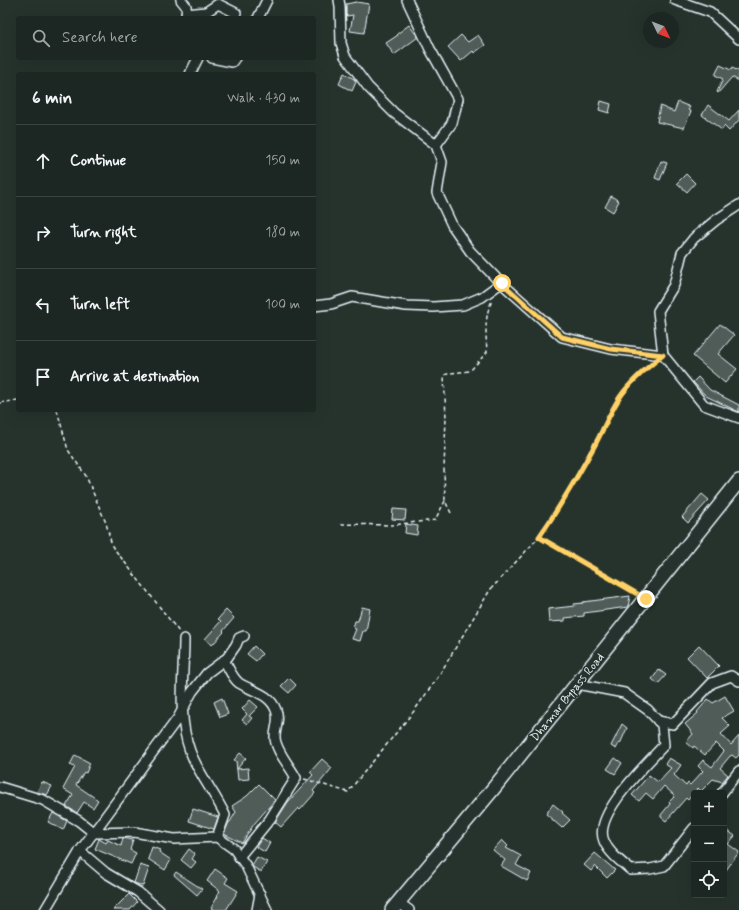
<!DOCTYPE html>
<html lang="en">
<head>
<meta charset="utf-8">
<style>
	:root { --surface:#1c2622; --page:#252e2a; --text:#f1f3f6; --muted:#a0a5a5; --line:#3a4340 }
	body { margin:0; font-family:Mynerve,sans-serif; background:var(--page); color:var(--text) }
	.controls { position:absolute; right:12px; bottom:12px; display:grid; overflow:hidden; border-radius:4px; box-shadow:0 4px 16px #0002 }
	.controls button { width:36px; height:36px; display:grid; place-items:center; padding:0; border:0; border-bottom:1px solid var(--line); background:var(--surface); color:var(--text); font:20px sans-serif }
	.compass { position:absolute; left:643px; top:12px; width:36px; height:36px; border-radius:50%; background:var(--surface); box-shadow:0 4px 16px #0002; rotate:133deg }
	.stop { position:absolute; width:12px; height:12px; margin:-9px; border:3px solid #ffd166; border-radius:50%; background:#fff }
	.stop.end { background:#ffd166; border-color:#fff; box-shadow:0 1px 4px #0008 }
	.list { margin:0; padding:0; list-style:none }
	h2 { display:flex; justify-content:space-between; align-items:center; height:52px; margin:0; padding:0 16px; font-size:17px }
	h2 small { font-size:13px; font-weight:400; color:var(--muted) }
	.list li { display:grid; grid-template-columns:26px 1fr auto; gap:12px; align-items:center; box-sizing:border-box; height:72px; padding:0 16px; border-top:1px solid var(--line) }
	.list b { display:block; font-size:15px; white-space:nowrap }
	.list em { font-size:13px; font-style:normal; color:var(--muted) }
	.icon { flex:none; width:22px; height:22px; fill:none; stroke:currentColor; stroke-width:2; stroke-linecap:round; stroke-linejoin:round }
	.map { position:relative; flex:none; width:739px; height:910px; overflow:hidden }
	.search { position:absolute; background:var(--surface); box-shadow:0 4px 16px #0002; left:16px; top:16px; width:300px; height:44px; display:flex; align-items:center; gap:10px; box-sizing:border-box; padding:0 14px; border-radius:4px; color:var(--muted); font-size:15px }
	.panel { position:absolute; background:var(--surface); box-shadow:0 4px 16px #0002; left:16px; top:72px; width:300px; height:340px; border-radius:4px }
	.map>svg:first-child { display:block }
</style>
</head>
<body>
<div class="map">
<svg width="739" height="910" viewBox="0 0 739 910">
	<rect width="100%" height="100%" fill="#26332d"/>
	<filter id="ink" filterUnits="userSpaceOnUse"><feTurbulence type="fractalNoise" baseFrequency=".025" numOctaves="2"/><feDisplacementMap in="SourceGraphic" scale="8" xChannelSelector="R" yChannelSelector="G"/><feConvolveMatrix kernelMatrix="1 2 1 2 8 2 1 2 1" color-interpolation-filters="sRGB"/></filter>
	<g filter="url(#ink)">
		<g fill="#505c59" stroke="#e8f1f8">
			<polygon points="356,2 369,4 364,33 350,31 353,15 347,16 346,15 346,4"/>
			<polygon points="409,25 418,37 394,55 386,43 398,35 397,34"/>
			<polygon points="461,35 468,42 478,35 485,45 474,53 473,51 461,61 448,47"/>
			<polygon points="720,65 731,70 732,68 739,71 739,81 732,77 718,93 717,92 723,79 715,75"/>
			<polygon points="344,73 354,79 356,82 352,91 339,84"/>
			<polygon points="601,101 611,104 609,113 599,110"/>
			<polygon points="678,102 690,107 688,110 691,111 684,128 657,122 660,106 674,112"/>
			<polygon points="708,105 729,121 739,110 739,120 729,131 724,126 722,130 702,115"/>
			<polygon points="661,161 667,163 660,180 655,178"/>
			<polygon points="686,174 695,183 687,192 677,183"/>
			<polygon points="611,196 619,201 613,212 605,207"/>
			<polygon points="720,324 734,335 718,354 737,369 725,383 693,356"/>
			<polygon points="698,377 710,390 739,405 739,412 706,396 693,382"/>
			<polygon points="702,494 709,500 688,523 682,517"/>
			<polygon points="393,509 406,510 405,520 392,519"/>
			<polygon points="406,524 418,526 417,535 405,533"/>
			<polygon points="630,596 628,607 584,613 584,616 565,618 565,621 549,622 548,609 575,606 574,604 583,603 583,602"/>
			<polygon points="362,607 370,609 366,631 363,631 360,641 352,639 356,629 353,628 355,621 358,621"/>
			<polygon points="226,610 234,618 223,631 224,632 212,645 205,639 221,621 218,619"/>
			<polygon points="699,645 719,666 707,678 687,657"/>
			<polygon points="254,646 262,654 256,661 247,654"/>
			<polygon points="659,670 666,675 658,684 652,679"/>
			<polygon points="289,678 296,685 289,693 281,686"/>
			<polygon points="725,696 734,711 722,718 730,726 721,734 731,745 739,736 739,755 736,758 732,755 730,756 720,768 728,775 722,782 713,779 701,791 698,788 688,800 686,798 666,821 661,817 661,815 670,804 669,802 675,796 664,786 653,799 646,793 639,801 632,795 649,775 658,782 671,768 665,764 669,758 681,765 674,775 686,786 688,783 690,785 703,771 698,766 703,760 712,767 724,751 716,743 705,755 694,746 693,748 686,742 693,734 685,724 698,713 697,712 708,699 713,703"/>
			<polygon points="222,698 228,714 220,717 214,702"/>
			<polygon points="250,700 258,707 249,716 252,718 247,724 242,720 247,714 242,709"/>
			<polygon points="622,724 627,728 620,744 619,743 616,749 611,746"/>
			<polygon points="240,753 246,758 237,769 248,768 249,779 238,780 236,761 234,760"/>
			<polygon points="75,755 90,763 86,773 84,772 76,785 98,800 93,808 84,802 77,813 66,806 73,795 63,789 75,767 70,765"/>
			<polygon points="615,758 622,763 615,774 607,769"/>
			<polygon points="322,759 332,768 313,791 315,793 300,810 298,808 281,827 275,822 288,802 313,775 310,772"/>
			<polygon points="42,782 52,786 47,795 37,792"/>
			<polygon points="259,784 275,800 254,824 242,843 224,834 229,822 230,822 236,812 232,806 247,796"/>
			<polygon points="553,804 563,812 562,813 570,820 562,828 546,814"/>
			<polygon points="193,809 218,817 214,829 189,821"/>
			<polygon points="53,813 67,821 63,830 48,822"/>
			<polygon points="724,828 735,836 728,844 739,852 724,873"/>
			<polygon points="123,838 133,840 130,850 136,853 131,864 95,849 99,839 106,843 108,840 121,846"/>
			<polygon points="262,838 270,843 265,852 256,847"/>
			<polygon points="502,840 508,846 506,848 521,856 516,865 531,873 527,881 501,866 505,860 493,850"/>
			<polygon points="152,847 160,850 159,852 171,860 165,870 148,859"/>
			<polygon points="189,849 195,854 192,859 196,862 191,868 181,860"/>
			<polygon points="595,853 615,870 607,878 595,866 591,871 584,865"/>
			<polygon points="257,857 267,862 261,872 253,867 252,865"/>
			<polygon points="140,865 149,868 143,886 134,883"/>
			<polygon points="215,869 228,878 225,883 238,891 226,910 215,910 211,908 218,896 217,895 220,891 207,881"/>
			<polygon points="176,872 202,889 197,895 174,875"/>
			<polygon points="129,894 137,902 130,910 113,910"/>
		</g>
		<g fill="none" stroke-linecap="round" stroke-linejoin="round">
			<g stroke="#e8f1f8" stroke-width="12">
				<g id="street">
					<polyline points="181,0 186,6 187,18"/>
					<polyline points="339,0 340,6 341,43 345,56 368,87 394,113 436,145 442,162 437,193 452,225 470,251 498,280 562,337 611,349 663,355 704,405 739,418"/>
					<polyline points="407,0 430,49 458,99 452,123 436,145"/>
					<polyline points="675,0 710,12 739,39"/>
					<polyline points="186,14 206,12 218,4 236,13"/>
					<polyline points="258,18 267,0"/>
					<polyline points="212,58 232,62 235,58"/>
					<polyline points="190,74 198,58"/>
					<polyline points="314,306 331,304 352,297 406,306 433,307 463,305 482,297 501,283"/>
					<polyline points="663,355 658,311 674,285 682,253 694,238 716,220 739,205"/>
					<path d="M184 639C184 676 177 715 190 751 199 775 215 793 225 815L217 837"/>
					<path d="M224 660C228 667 233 679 239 683 252 691 270 694 276 710 280 719 275 728 275 737 275 750 290 766 296 778L270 819 239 857"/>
					<path d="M577 684 624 693 648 710 662 725 664 745C648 763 592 815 604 841 609 853 621 862 631 870L650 869 664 866 694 828"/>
					<polyline points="658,721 673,724 712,683 731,676 739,681"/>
					<polyline points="0,787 43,800 79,821 94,833 134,832 174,839 217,837 234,849 246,866 267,910"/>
					<polyline points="722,793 739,771"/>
					<polyline points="80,851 106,873 138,892 159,910"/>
					<polyline points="398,902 409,910"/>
					<polyline points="45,910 80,851 178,718 192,692 207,673 227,658 236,645 239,638 244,636"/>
					<polyline points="257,910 260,894"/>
				</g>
			</g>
			<g stroke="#e8f1f8" stroke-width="16">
				<polyline id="secondary" points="392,910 493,789 739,481"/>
			</g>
			<g stroke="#e8f1f8" stroke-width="1.5" stroke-dasharray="4 3" stroke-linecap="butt">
				<polyline points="0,403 18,400"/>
				<polyline points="57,410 68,450 86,476 106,523 112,546 180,633"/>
				<path d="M451 513 445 501 444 468 446 418 444 375 451 373 470 371 487 352C486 336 484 315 492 301"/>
				<polyline points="341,524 392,525 435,520 445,501"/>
				<polyline points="539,537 635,593"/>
				<path d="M304 779C319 783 333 788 348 792L414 711 438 677 490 590 539 537 552 518 574 481 620 397 644 370 654 362"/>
			</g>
			<use href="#street" stroke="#26332d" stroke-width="9"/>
			<use href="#secondary" stroke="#26332d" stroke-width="13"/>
		</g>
	</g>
	<g fill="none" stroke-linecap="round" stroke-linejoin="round" filter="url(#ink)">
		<path stroke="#ffd166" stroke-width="5" d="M502 283 562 337 611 349 663 355C649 366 630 382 620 397 610 412 604 428 596 443 578 476 560 507 539 537L646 599"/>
	</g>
	<g text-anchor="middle" stroke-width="3" stroke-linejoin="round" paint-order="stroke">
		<g font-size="12" fill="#e8f1f8" stroke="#26332d">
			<text transform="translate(567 697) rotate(-51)" y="4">Dhamar Bypass Road</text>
		</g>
	</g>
</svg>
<div class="controls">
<button>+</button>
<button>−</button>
<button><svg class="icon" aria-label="locate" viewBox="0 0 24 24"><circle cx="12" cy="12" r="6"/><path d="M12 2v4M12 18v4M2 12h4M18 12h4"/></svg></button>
</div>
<svg class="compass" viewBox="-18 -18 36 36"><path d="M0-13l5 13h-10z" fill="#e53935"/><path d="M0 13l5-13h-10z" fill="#a0a5a5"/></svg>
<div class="stop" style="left:502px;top:283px"></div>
<div class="stop end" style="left:646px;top:599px"></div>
<div class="search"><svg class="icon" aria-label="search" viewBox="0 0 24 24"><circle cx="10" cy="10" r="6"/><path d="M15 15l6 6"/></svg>Search here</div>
<section class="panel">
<h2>6 min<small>Walk · 430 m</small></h2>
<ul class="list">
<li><svg class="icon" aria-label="ahead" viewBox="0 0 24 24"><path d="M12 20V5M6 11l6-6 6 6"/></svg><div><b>Continue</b></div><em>150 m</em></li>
<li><svg class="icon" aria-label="right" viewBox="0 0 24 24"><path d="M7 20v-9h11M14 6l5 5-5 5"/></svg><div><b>Turn right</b></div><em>180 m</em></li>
<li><svg class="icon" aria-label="left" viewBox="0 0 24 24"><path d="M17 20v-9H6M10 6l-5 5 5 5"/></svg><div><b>Turn left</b></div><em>100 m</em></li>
<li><svg class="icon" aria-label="arrive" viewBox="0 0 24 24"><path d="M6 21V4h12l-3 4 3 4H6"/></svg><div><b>Arrive at destination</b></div></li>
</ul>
</section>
</div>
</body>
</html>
